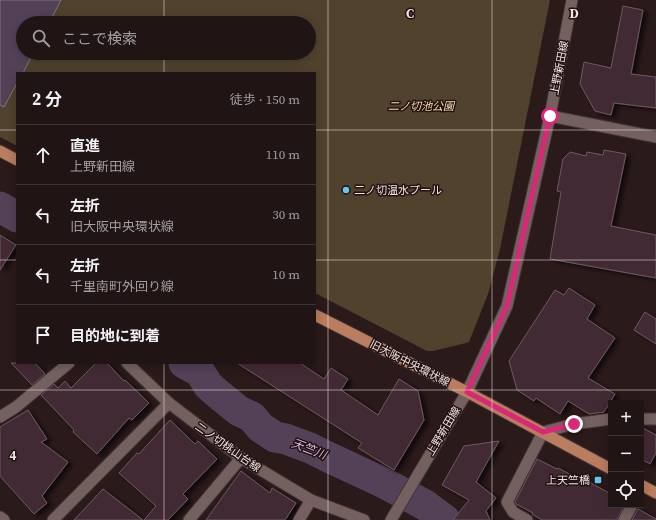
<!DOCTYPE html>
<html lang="ja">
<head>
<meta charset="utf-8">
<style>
	:root { --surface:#201414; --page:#281d1d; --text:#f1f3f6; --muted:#a29ea0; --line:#3d3334 }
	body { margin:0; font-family:"Source Serif 4","Noto Sans JP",serif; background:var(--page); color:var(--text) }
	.controls { position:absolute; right:12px; bottom:12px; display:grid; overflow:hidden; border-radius:0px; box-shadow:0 2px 10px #0003 }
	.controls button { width:36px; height:36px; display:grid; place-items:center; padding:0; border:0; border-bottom:1px solid var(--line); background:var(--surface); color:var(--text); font:20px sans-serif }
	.stop { position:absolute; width:12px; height:12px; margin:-9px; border:3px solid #db2777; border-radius:50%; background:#fff }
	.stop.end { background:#db2777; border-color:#fff; box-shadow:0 1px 4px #0008 }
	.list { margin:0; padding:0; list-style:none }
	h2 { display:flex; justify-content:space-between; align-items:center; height:52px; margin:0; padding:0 16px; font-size:17px }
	h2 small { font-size:13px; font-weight:400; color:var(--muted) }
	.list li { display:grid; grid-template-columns:26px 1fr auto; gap:12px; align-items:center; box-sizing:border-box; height:60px; padding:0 16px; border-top:1px solid var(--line) }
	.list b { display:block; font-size:15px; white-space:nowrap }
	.list p { margin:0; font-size:13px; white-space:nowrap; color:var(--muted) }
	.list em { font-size:13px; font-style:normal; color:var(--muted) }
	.icon { flex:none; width:22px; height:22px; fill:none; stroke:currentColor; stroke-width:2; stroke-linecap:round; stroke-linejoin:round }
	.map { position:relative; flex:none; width:656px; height:520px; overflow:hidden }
	.search { position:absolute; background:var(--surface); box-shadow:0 2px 10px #0003; left:16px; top:16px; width:300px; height:44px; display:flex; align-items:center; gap:10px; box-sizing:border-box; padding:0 14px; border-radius:22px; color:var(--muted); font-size:15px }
	.panel { position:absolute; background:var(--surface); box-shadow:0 2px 10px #0003; left:16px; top:72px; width:300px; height:292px; border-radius:0px }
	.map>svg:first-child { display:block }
</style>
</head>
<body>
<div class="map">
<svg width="656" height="520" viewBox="0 0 656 520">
	<defs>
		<filter id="shadow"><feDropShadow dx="4.5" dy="2.5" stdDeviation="2" flood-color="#0009"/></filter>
	</defs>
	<rect width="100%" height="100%" fill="#2b1a1a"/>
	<path fill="#50422d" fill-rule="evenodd" d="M0 0H550L500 249 488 294 469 342 466 343 433 351H427L315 293V73H17V146L0 137ZM23 23H309V53H23Z"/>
	<polygon fill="#534158" stroke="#827282" points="0,0 61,0 49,23 23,23 23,53 33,53 23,73 17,73 17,83 4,107 0,105"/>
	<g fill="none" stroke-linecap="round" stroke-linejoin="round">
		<g stroke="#534158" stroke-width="31">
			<polyline points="0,207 17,217"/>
			<polyline points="184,363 200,372 208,385 218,394 239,411 252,417 260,427 275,437 286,439 310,448 326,456 386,484 425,505 445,520"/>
		</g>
	</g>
	<g fill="#422935" stroke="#6c5a62" filter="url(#shadow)">
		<polygon points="623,6 643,10 631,74 656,77 656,108 614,103 611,115 595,111 580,84 584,62 611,68"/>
		<polygon points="604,150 626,154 611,226 656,235 656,278 550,259 561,192 557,191 563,159 570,152 586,156 587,152 603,155"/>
		<polygon points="0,235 16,245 0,270"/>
		<polygon points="569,288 595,305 587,319 615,338 588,378 615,394 604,412 589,414 568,401 560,414 536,398 534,401 517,390 509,361 555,290 564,295"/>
		<polygon points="645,312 656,319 656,344 634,330"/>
		<polygon points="11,363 35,363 45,374 32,385"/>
		<polygon points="96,363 107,363 124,381 125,380 149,403 132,420 129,418 97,454 73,432 74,430 41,395 54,384 58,388 65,381 71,388"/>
		<polygon points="237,363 300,363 324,379 331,368 348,379 341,390 378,415 399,379 418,391 424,420 394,470 358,448 362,443"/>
		<polygon points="28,410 47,439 41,442 68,462 42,496 47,503 34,514 0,476 0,427"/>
		<polygon points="170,420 195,444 198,441 217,459 183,494 188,499 168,520 144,520 156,506 119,473 137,453 139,454"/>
		<polygon points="641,427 656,435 656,453 650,464 641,459"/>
		<polygon points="499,441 476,482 496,498 486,511 490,520 453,520 469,500 442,485 464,446"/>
		<polygon points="537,459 557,469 558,468 579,479 580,477 611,494 611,505 624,505 617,520 542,520 532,514 533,513 516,504 515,502"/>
		<polygon points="241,471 270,493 272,488 296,503 285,520 206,520"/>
		<polygon points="103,489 143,520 74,520"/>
		<polygon points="638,509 656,519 656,520 632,520"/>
	</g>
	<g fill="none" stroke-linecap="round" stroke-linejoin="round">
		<g stroke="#433636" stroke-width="13">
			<g id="minor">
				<polyline points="127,363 169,403 241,458 311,500 364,520"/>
				<polyline points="0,417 16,407 69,363"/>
				<polyline points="641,419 656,419"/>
				<polyline points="0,517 4,520"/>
				<polyline points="53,520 169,403"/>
				<polyline points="189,520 241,458"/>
				<polyline points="299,520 311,500"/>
				<polyline points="527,520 513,512 507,502 543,432 574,424 611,419"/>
				<polyline points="624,520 632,505"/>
			</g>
		</g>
		<g stroke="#433636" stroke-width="13">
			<g id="tertiary">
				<polyline points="550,116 656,137"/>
				<polyline points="391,520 467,392 507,306 550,116 572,0"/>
			</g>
		</g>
		<g stroke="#433636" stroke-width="13">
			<g id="primary">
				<polyline points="0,151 17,160"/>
				<polyline points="315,315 467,392 611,469"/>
				<polyline points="641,485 656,493"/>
			</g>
		</g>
		<use href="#minor" stroke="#74605f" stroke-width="11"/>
		<use href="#tertiary" stroke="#74605f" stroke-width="11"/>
		<use href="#primary" stroke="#bb7d5f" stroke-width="11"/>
	</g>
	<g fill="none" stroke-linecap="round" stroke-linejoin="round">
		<polyline stroke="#db2777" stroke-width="5" points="550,116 507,306 467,392 543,432 574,424"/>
	</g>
	<path fill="none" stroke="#f0e4e3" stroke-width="1" stroke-opacity="0.55" d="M164 0V23M328 0V520M492 0V520M164 53V73M0 130H17M315 130H656M0 260H17M315 260H656M164 363V520M0 390H656"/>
	<g fill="#64c5ee" stroke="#211111" stroke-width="1.5">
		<circle cx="346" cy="190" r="4"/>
		<rect x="594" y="476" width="8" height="8" rx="2"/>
	</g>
	<g text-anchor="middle" stroke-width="3" stroke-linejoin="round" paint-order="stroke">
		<g font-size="11" fill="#f0e4e3" stroke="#211111">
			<text transform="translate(559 68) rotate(-79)" y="4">上野新田線</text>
			<text transform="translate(410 363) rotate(27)" y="4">旧大阪中央環状線</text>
			<text transform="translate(443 431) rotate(-59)" y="4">上野新田線</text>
			<text transform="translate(228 447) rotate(35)" y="4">二ノ切桃山台線</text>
		</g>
		<g font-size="11" font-style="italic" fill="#fcddab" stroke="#211111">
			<text x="421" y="110">二ノ切池公園</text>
		</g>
		<g font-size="11" fill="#f0e4e3" stroke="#211111" text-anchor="start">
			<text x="354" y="194">二ノ切温水プール</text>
			<text x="590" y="484" text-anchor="end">上天竺橋</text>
		</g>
		<g font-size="12" font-style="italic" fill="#d7b4e1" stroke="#211111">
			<text transform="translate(309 449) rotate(21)" y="4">天竺川</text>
		</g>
	</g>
	<g font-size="13" text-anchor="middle" font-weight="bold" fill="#f0e4e3" stroke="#211111" stroke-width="3" stroke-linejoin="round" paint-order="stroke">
		<text x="410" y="18">C</text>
		<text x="574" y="18">D</text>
		<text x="13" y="460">4</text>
	</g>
</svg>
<div class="controls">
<button>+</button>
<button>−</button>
<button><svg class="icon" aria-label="locate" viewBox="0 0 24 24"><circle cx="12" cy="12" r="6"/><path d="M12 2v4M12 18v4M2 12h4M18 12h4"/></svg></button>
</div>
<div class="stop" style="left:550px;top:116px"></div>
<div class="stop end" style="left:574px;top:424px"></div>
<div class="search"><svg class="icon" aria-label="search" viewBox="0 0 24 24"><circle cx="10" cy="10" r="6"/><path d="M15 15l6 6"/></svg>ここで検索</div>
<section class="panel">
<h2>2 分<small>徒歩 · 150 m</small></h2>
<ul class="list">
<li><svg class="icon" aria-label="ahead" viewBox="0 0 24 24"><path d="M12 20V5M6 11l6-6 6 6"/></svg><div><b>直進</b><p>上野新田線</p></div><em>110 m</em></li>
<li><svg class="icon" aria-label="left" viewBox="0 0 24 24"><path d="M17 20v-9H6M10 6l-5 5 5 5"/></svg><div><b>左折</b><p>旧大阪中央環状線</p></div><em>30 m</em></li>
<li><svg class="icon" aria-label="left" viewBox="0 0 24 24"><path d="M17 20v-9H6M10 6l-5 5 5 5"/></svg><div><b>左折</b><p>千里南町外回り線</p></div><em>10 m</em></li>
<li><svg class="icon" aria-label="arrive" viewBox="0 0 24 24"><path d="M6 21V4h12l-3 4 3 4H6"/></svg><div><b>目的地に到着</b></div></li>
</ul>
</section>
</div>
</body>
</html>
